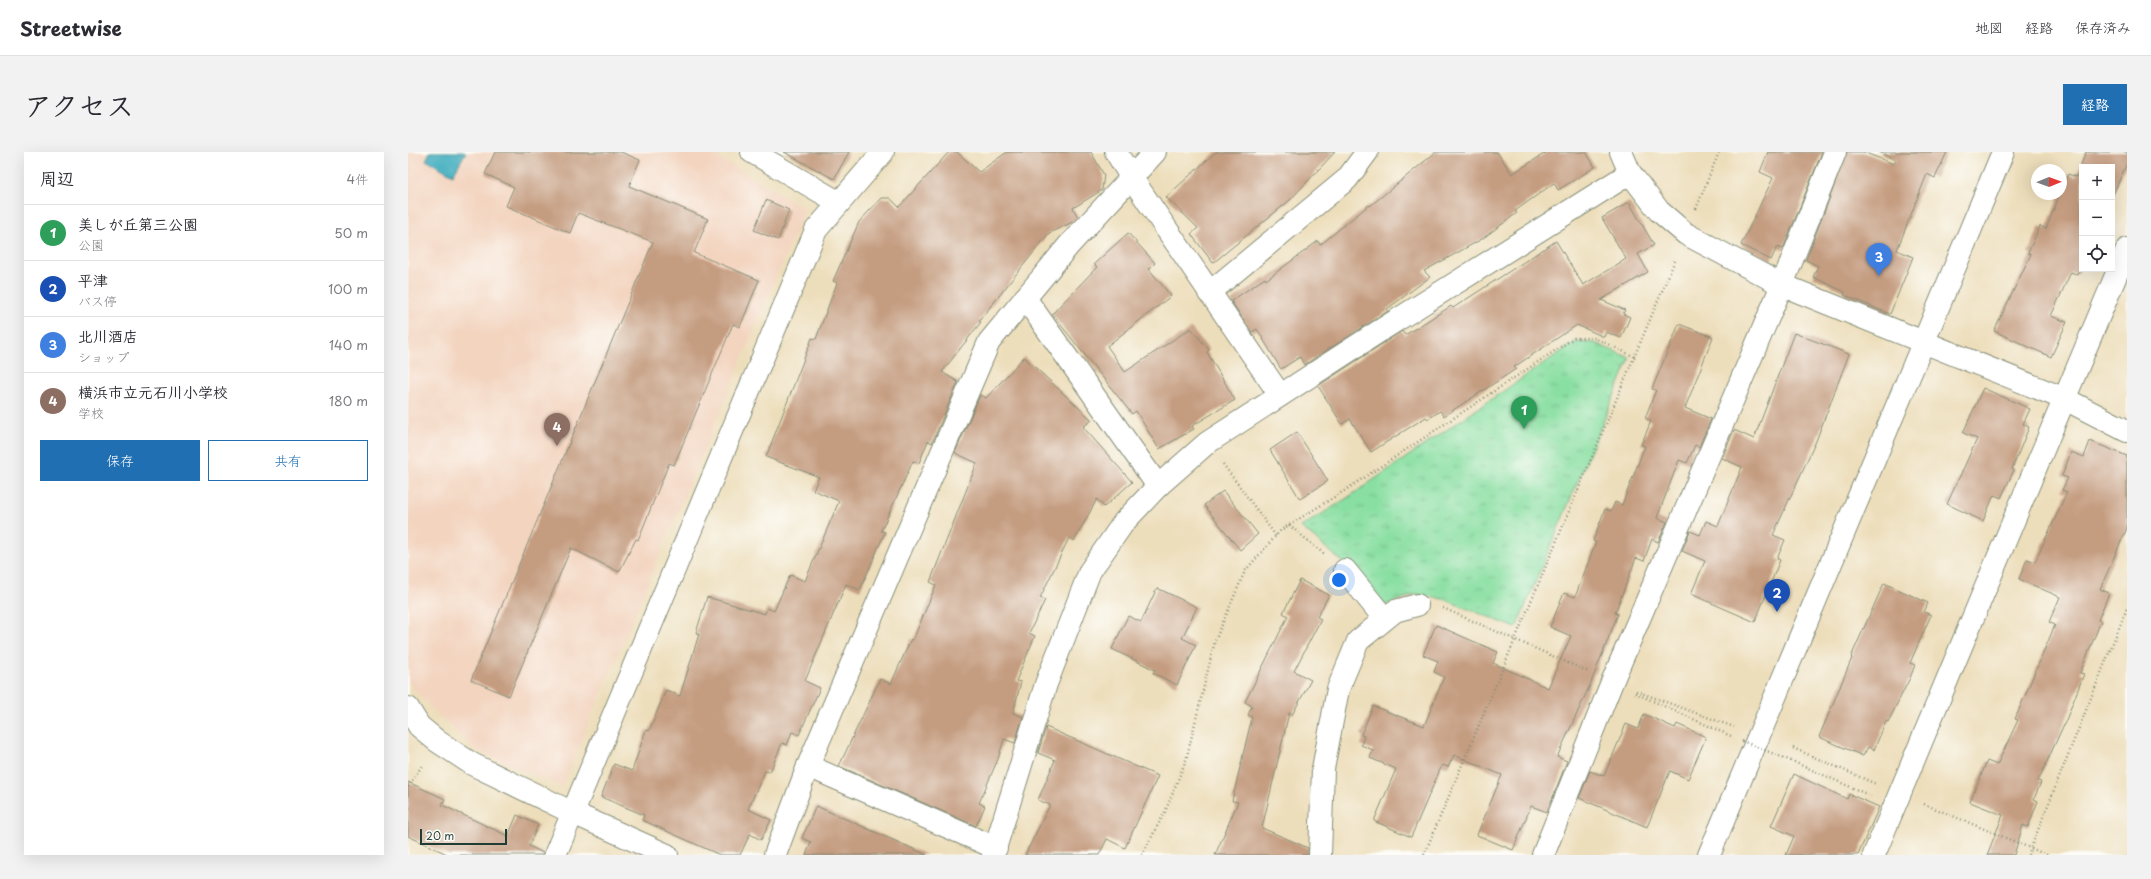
<!DOCTYPE html>
<html lang="ja">
<head>
<meta charset="utf-8">
<style>
	:root { --surface:#fff; --page:#f2f2f3; --text:#2b2b33; --muted:#7c7c81; --line:#e1e1e2; --accent:#1f6fb2 }
	body { margin:0; font-family:"Playpen Sans","Klee One",sans-serif; background:var(--page); color:var(--text) }
	.controls { position:absolute; right:12px; top:12px; display:grid; overflow:hidden; border-radius:0px; box-shadow:0 4px 16px #0002 }
	.controls button { width:36px; height:36px; display:grid; place-items:center; padding:0; border:0; border-bottom:1px solid var(--line); background:var(--surface); color:var(--text); font:20px sans-serif }
	.compass { position:absolute; left:1623px; top:12px; width:36px; height:36px; border-radius:50%; background:var(--surface); box-shadow:0 4px 16px #0002; rotate:89deg }
	.scale { position:absolute; left:12px; bottom:10px; width:87px; box-sizing:border-box; padding-left:4px; border:2px solid #1f3d34; border-top:0; font-size:11px; line-height:14px; white-space:nowrap; color:#1f3d34; -webkit-text-stroke:3px #fdfcf7; paint-order:stroke }
	.you { position:absolute; left:931px; top:428px; width:14px; height:14px; margin:-10px; border:3px solid #fff; border-radius:50%; background:#1a73e8; box-shadow:0 0 0 6px #1a73e833 }
	.badge { display:grid; place-items:center; width:26px; height:26px; border-radius:50%; background:var(--accent); color:#fff; font-size:13px; font-weight:700 }
	.pin { position:absolute; translate:-50% -33px; filter:drop-shadow(0 1px 2px #0008) }
	.pin::after { content:''; position:absolute; top:21px; width:14px; height:12px; background:inherit; clip-path:polygon(0 0,100% 0,50% 100%) }
	.list { margin:0; padding:0; list-style:none }
	h2 { display:flex; justify-content:space-between; align-items:center; height:52px; margin:0; padding:0 16px; font-size:17px }
	h2 small { font-size:13px; font-weight:400; color:var(--muted) }
	.list li { display:grid; grid-template-columns:26px 1fr auto; gap:12px; align-items:center; box-sizing:border-box; height:56px; padding:0 16px; border-top:1px solid var(--line) }
	.list b { display:block; font-size:15px; white-space:nowrap }
	.list p { margin:0; font-size:13px; white-space:nowrap; color:var(--muted) }
	.list em { font-size:13px; font-style:normal; color:var(--muted) }
	.actions { display:flex; gap:8px; padding:12px 16px }
	.actions a { flex:1; padding:9px 0; border:1px solid var(--accent); border-radius:0px; text-align:center; font-size:14px; color:var(--accent) }
	.actions .main { background:var(--accent); color:#fff }
	.icon { flex:none; width:22px; height:22px; fill:none; stroke:currentColor; stroke-width:2; stroke-linecap:round; stroke-linejoin:round }
	.map { position:relative; flex:none; width:1719px; height:703px; overflow:hidden; border-radius:0px }
	header { display:flex; align-items:center; gap:24px; box-sizing:border-box; height:56px; padding:0 20px; background:var(--surface); border-bottom:1px solid var(--line) }
	header strong { font-size:19px }
	nav { display:flex; gap:22px; margin-inline-start:auto; font-size:14px }
	.intro { display:flex; align-items:center; justify-content:space-between; box-sizing:border-box; height:96px; padding:0 24px }
	h1 { margin:0; font-size:28px }
	.button { padding:10px 18px; border-radius:0px; background:var(--accent); color:#fff; font-size:14px; font-weight:700 }
	main { display:flex; gap:24px; padding:0 24px }
	aside { flex:1; background:var(--surface); border-radius:0px; box-shadow:0 4px 16px #0002 }
	.map>svg:first-child { display:block }
</style>
</head>
<body>
<header>
<strong>Streetwise</strong>
<nav><a>地図</a><a>経路</a><a>保存済み</a></nav>
</header>
<div class="intro"><h1>アクセス</h1><a class="button">経路</a></div>
<main>
<aside>
<h2>周辺<small>4件</small></h2>
<ul class="list">
<li><span class="badge" style="background:#2e9e5b">1</span><div><b>美しが丘第三公園</b><p>公園</p></div><em>50 m</em></li>
<li><span class="badge" style="background:#1a4fb4">2</span><div><b>平津</b><p>バス停</p></div><em>100 m</em></li>
<li><span class="badge" style="background:#3f7fe0">3</span><div><b>北川酒店</b><p>ショップ</p></div><em>140 m</em></li>
<li><span class="badge" style="background:#8d6e63">4</span><div><b>横浜市立元石川小学校</b><p>学校</p></div><em>180 m</em></li>
</ul>
<div class="actions"><a class="main">保存</a><a>共有</a></div>
</aside>
<div class="map">
<svg width="1719" height="703" viewBox="0 0 1719 703">
	<defs>
		<pattern id="park-tufts" width="24" height="20" patternUnits="userSpaceOnUse"><rect width="24" height="20" fill="#89dfa2"/><path d="M3 7l-1-3M5 7V3M7 7l1-3M15 17l-1-3M17 17v-4M19 17l1-3" fill="none" stroke="#76c08c"/></pattern>
	</defs>
	<rect width="100%" height="100%" fill="#fdfcf7"/>
	<filter id="ink" filterUnits="userSpaceOnUse"><feTurbulence type="fractalNoise" baseFrequency=".025" numOctaves="2"/><feDisplacementMap in="SourceGraphic" scale="8" xChannelSelector="R" yChannelSelector="G"/><feConvolveMatrix kernelMatrix="1 2 1 2 8 2 1 2 1" color-interpolation-filters="sRGB"/></filter>
	<filter id="wash" filterUnits="userSpaceOnUse"><feTurbulence type="fractalNoise" baseFrequency=".012" numOctaves="4" result="noise"/><feDisplacementMap in="SourceGraphic" scale="16" xChannelSelector="R" yChannelSelector="G"/><feGaussianBlur stdDeviation="0.9" result="paint"/><feColorMatrix in="noise" values="0 0 0 0 0 0 0 0 0 0 0 0 0 0 0 0 0 1.4 0 .05"/><feComposite in="paint" operator="in"/></filter>
	<g filter="url(#wash)">
		<rect width="100%" height="100%" fill="#eddebb"/>
		<polygon fill="#f3d4bf" points="0,0 302,0 397,57 154,635 67,598 21,554 0,530"/>
		<polygon fill="url(#park-tufts)" stroke="#548e6b" points="1167,190 1187,191 1222,206 1108,476 1035,447 1008,442 977,453 943,417 893,375 936,348"/>
		<polygon fill="#3eacbd" stroke="#2e7478" points="22,0 58,0 45,23 18,8"/>
		<g id="blocks">
			<g fill="#c49c80">
				<polygon points="87,0 213,0 232,8 221,34 300,67 286,101 351,128 332,175 325,172 266,313 261,311 230,388 228,387 211,420 163,396 101,544 63,528 245,90 170,61 162,81 98,54 106,35 77,22"/>
				<polygon points="376,0 441,0 426,27"/>
				<polygon points="541,0 549,0 571,20 599,0 683,0 696,23 694,38 665,56 670,65 667,69 641,81 571,169 573,170 534,220 550,230 524,291 520,289 511,311 505,309 473,379 477,380 452,438 438,432 397,529 412,536 391,583 384,580 379,593 374,591 362,620 357,619 340,657 363,668 353,688 342,682 332,703 312,703 234,668 236,663 193,645 206,612 224,619 238,578 241,579 258,538 272,544 291,482 288,481 299,445 357,462 359,456 366,459 382,423 397,429 431,349 405,338 411,325 358,305 404,186 408,187 429,131 425,129 451,70 473,46 482,46 491,55"/>
				<polygon points="808,0 927,0 882,48 805,111 783,82 790,76 758,45"/>
				<polygon points="1028,0 1089,0 1104,22 1139,0 1178,0 1187,15 1150,38 1146,31 1107,59 1109,61 1074,87 1016,119 1022,125 979,157 980,159 896,213 892,205 873,217 849,177 844,180 823,149 857,126 858,128 910,89 912,93 961,53 962,54"/>
				<polygon points="1360,0 1414,0 1375,97 1369,95 1363,108 1333,93 1365,26 1352,20"/>
				<polygon points="1439,0 1455,0 1486,12 1488,8 1471,0 1539,0 1527,26 1519,22 1489,98 1505,105 1482,162 1436,143 1437,140 1405,125 1410,114 1398,108"/>
				<polygon points="1678,0 1719,0 1719,11 1704,45 1704,15 1674,15 1674,114 1670,123 1663,120 1643,164 1659,170 1643,205 1586,179 1623,102 1620,101 1632,74 1638,77 1660,22 1668,25"/>
				<polygon points="358,48 381,58 370,88 346,78"/>
				<polygon points="1221,50 1246,93 1230,102 1240,120 1193,148 1217,158 1215,162 1222,165 1213,186 1198,180 1196,185 1169,173 1106,215 1108,217 1036,264 1032,259 1020,267 1018,265 963,300 942,267 934,272 910,234 994,179 997,183 1043,154 1045,156 1148,89 1175,133 1218,107 1194,66"/>
				<polygon points="720,81 747,111 741,117 763,144 699,194 717,220 783,176 801,198 799,200 827,248 784,274 786,277 751,297 728,259 724,262 644,162 689,115 686,112"/>
				<polygon points="1271,172 1305,185 1277,256 1303,267 1291,295 1287,293 1279,311 1271,308 1249,366 1259,370 1250,390 1244,387 1236,409 1228,406 1207,461 1210,462 1182,533 1149,605 1159,609 1139,660 1123,654 1105,698 1069,683 1094,623 1046,603 1040,615 1034,613 1003,685 966,669 988,617 962,606 965,598 953,593 956,584 953,583 965,554 1016,574 1036,525 1026,520 1030,509 1015,503 1028,473 1090,500 1085,511 1140,536 1163,484 1142,475 1156,441 1167,445 1188,390 1185,389 1197,357 1203,359 1207,350 1214,353 1237,294 1233,293 1243,269 1237,266 1248,238 1244,237"/>
				<polygon points="1386,181 1441,202 1408,289 1365,383 1377,388 1369,407 1372,408 1347,470 1283,442 1297,409 1274,399 1282,379 1292,383 1298,369 1310,374 1334,315 1314,306 1326,278 1346,287"/>
				<polygon points="616,205 684,268 675,275 724,330 696,355 689,347 666,389 661,386 632,446 637,448 621,481 627,484 608,529 613,530 605,561 615,565 607,591 596,587 590,607 571,651 577,654 568,674 431,614 472,527 483,532 503,487 505,488 528,433 522,430 569,311 547,301 572,243 578,246"/>
				<polygon points="1575,236 1622,257 1615,272 1621,275 1604,317 1606,318 1593,346 1586,343 1575,369 1539,352 1569,287 1555,281"/>
				<polygon points="889,280 920,329 892,347 862,298"/>
				<polygon points="1682,289 1719,304 1719,376 1692,437 1701,441 1690,468 1693,469 1672,521 1676,522 1658,568 1631,627 1630,629 1633,630 1626,647 1630,649 1620,675 1615,673 1606,703 1579,703 1595,663 1562,650 1579,609 1589,613 1610,568 1607,567 1647,473 1641,470 1652,445 1611,427 1619,407 1627,410 1659,340 1654,338 1660,326 1654,324 1663,300 1676,305"/>
				<polygon points="815,339 850,382 832,398 796,353"/>
				<polygon points="892,428 921,443 909,465 913,467 886,519 903,528 884,563 881,561 854,676 900,696 900,703 807,703 830,650 824,649 844,565 840,563 844,554 837,550 880,464 875,461"/>
				<polygon points="1476,431 1520,451 1516,460 1523,463 1502,511 1507,513 1502,526 1480,570 1478,569 1466,598 1460,595 1455,604 1411,585 1444,506 1443,505"/>
				<polygon points="749,436 789,455 774,486 788,493 769,533 745,521 747,518 704,497 720,464 733,470"/>
				<polygon points="1236,562 1267,576 1269,572 1298,585 1280,627 1262,619 1239,675 1171,646 1182,619 1196,624 1218,572 1230,577"/>
				<polygon points="638,575 750,624 717,696 699,687 691,703 617,703 642,653 630,648 647,608 630,601"/>
				<polygon points="1386,622 1439,647 1441,642 1471,655 1450,703 1378,703 1386,684 1363,674"/>
				<polygon points="0,630 37,647 34,653 100,684 109,663 130,673 121,694 135,701 135,703 41,703 0,684"/>
				<polygon points="408,654 519,703 398,703 403,690 394,686"/>
			</g>
		</g>
	</g>
	<g filter="url(#ink)">
		<use href="#blocks" fill-opacity="0" stroke="#868e78" stroke-width="1"/>
		<g fill="none" stroke-linecap="round" stroke-linejoin="round">
			<g stroke="#868e78" stroke-width="24">
				<g id="street">
					<polyline points="344,0 430,50"/>
					<polyline points="708,0 723,25 872,243"/>
					<polyline points="1213,0 1222,21 1251,59 1278,82 1374,133 1657,247 1719,279"/>
					<polyline points="801,141 939,27 959,0"/>
					<polyline points="617,146 750,334"/>
					<polyline points="937,418 976,466"/>
					<polyline points="0,556 11,574 29,589 64,612 165,661 259,703"/>
					<polyline points="400,614 588,696"/>
					<polyline points="147,703 408,78 475,0"/>
					<polyline points="367,703 400,614 581,190 661,93 747,0"/>
					<polyline points="585,703 638,532 682,419 716,370 750,334 799,291 970,180 1222,21"/>
					<polyline points="912,703 915,617 930,537 950,489 987,459 1009,453"/>
					<polyline points="1135,703 1204,530 1374,133 1427,0"/>
					<polyline points="1466,703 1719,97"/>
				</g>
			</g>
			<g stroke="#868e78" stroke-width="24">
				<polyline id="secondary" points="1301,703 1595,0"/>
			</g>
			<g stroke="#868e78" stroke-width="2.5" stroke-dasharray="1 3" stroke-linecap="butt">
				<polyline points="1288,57 1311,0"/>
				<polyline points="815,312 868,384"/>
				<polyline points="881,373 916,402"/>
				<polyline points="1035,456 1181,520"/>
				<polyline points="1228,539 1326,575"/>
				<polyline points="1227,541 1323,584"/>
				<polyline points="1385,596 1468,632"/>
				<polyline points="1386,610 1463,644"/>
				<polyline points="0,635 15,612"/>
				<polyline points="1516,652 1639,703"/>
				<polyline points="734,703 757,660 778,608 807,489 837,419 873,378 936,339 1166,186 1187,186 1227,205"/>
				<polyline points="1016,703 1268,106"/>
				<polyline points="1620,703 1719,456"/>
			</g>
			<use href="#street" stroke="#fff" stroke-width="22"/>
			<use href="#secondary" stroke="#fff" stroke-width="22"/>
			<polyline stroke="#868e78" stroke-width="2.5" stroke-dasharray="1 3" stroke-linecap="butt" points="1334,589 1386,610"/>
		</g>
	</g>
</svg>
<div class="controls">
<button>+</button>
<button>−</button>
<button><svg class="icon" aria-label="locate" viewBox="0 0 24 24"><circle cx="12" cy="12" r="6"/><path d="M12 2v4M12 18v4M2 12h4M18 12h4"/></svg></button>
</div>
<svg class="compass" viewBox="-18 -18 36 36"><path d="M0-13l5 13h-10z" fill="#e53935"/><path d="M0 13l5-13h-10z" fill="#7c7c81"/></svg>
<div class="scale">20 m</div>
<div class="you"></div>
<div class="pin badge" style="left:1116px;top:277px;background:#2e9e5b">1</div>
<div class="pin badge" style="left:1369px;top:460px;background:#1a4fb4">2</div>
<div class="pin badge" style="left:1471px;top:124px;background:#3f7fe0">3</div>
<div class="pin badge" style="left:149px;top:294px;background:#8d6e63">4</div>
</div>
</main>
</body>
</html>
